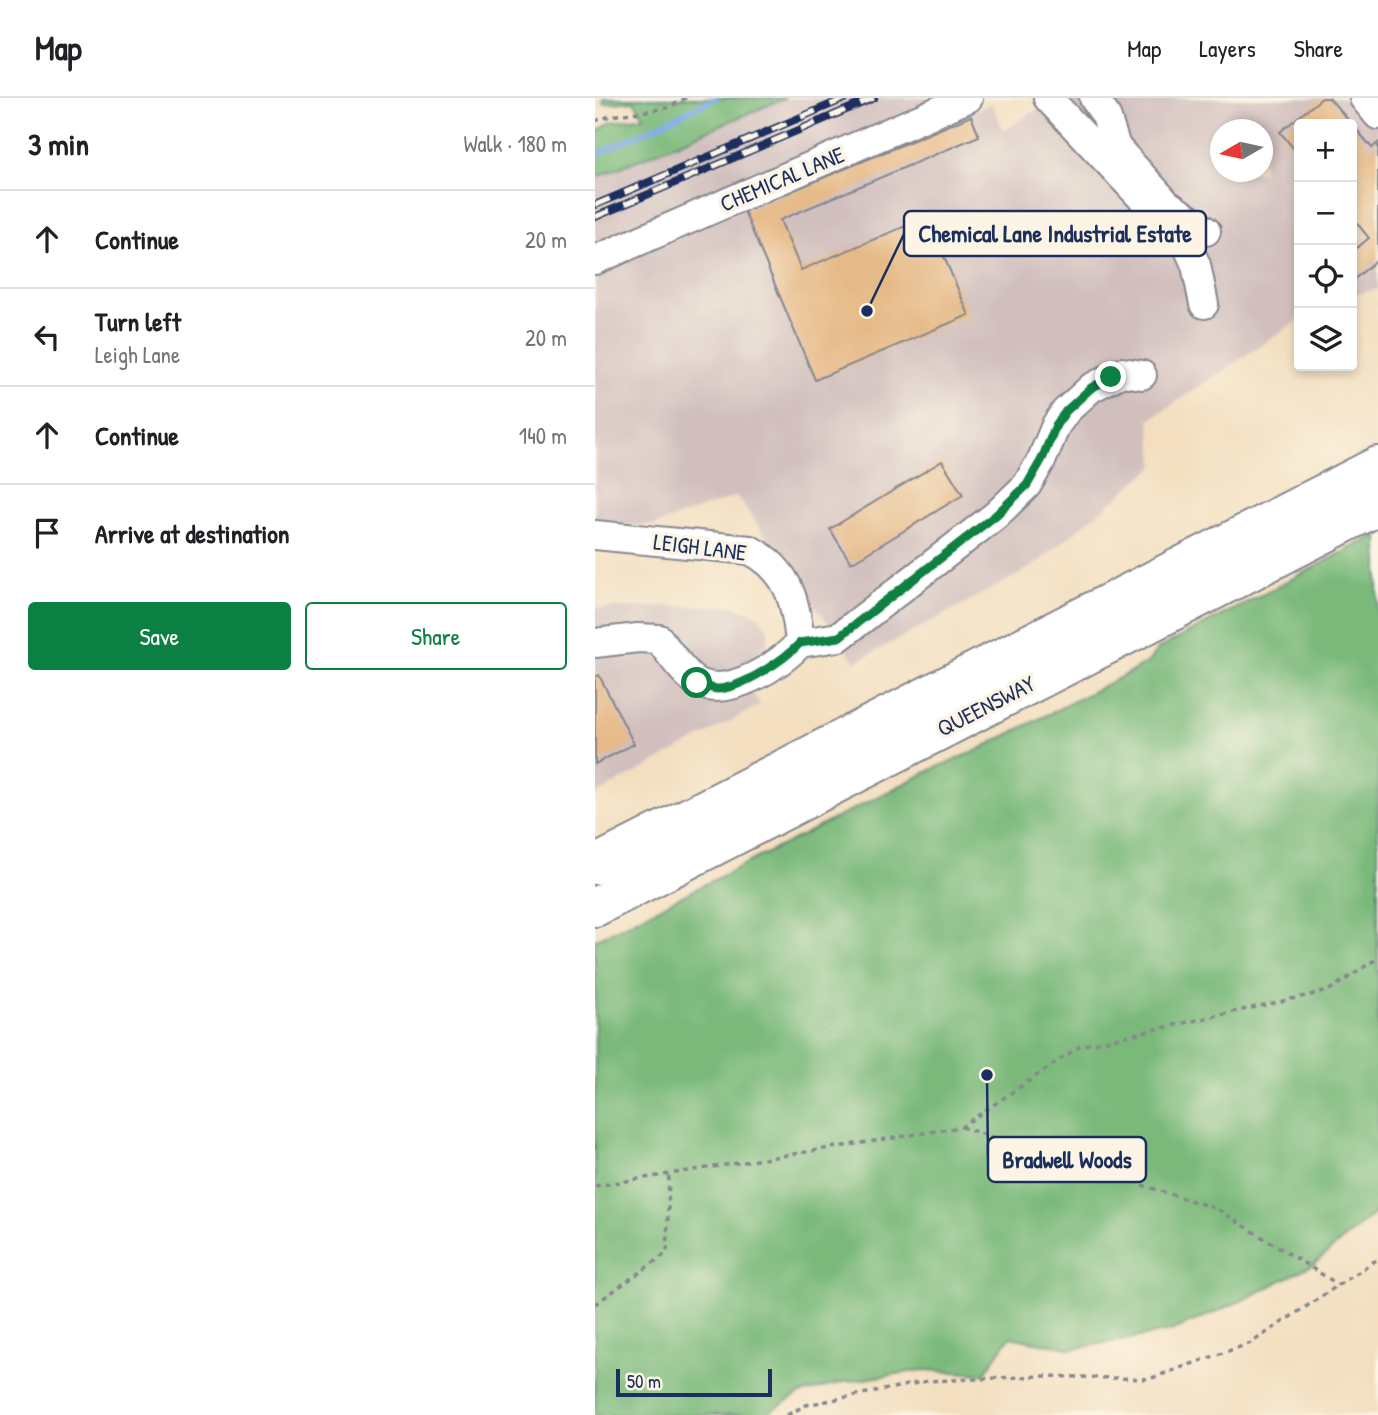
<!DOCTYPE html>
<html lang="en">
<head>
<meta charset="utf-8">
<style>
	:root { --surface:#fff; --page:#f2f2f2; --text:#202124; --muted:#757577; --line:#e0e0e0; --accent:#0b8043 }
	body { margin:0; font-family:"Patrick Hand",sans-serif; background:var(--page); color:var(--text) }
	.controls { position:absolute; right:21px; top:21px; display:grid; overflow:hidden; border-radius:7px; box-shadow:0 4px 10px #0003 }
	.controls button { width:63px; height:63px; display:grid; place-items:center; padding:0; border:0; border-bottom:2px solid var(--line); background:var(--surface); color:var(--text); font:35px sans-serif }
	.compass { position:absolute; left:615px; top:21px; width:63px; height:63px; border-radius:50%; background:var(--surface); box-shadow:0 4px 10px #0003; rotate:261deg }
	.scale { position:absolute; left:21px; bottom:18px; width:156px; box-sizing:border-box; padding-left:7px; border:4px solid #1b2f5e; border-top:0; font-size:19px; line-height:24px; white-space:nowrap; color:#1b2f5e; -webkit-text-stroke:5px #fcf5e5; paint-order:stroke }
	.stop { position:absolute; width:21px; height:21px; margin:-16px; border:5px solid #0b8043; border-radius:50%; background:#fff }
	.stop.end { background:#0b8043; border-color:#fff; box-shadow:0 2px 7px #0008 }
	.list { margin:0; padding:0; list-style:none }
	h2 { display:flex; justify-content:space-between; align-items:center; height:91px; margin:0; padding:0 28px; font-size:30px }
	h2 small { font-size:23px; font-weight:400; color:var(--muted) }
	.list li { display:grid; grid-template-columns:46px 1fr auto; gap:21px; align-items:center; box-sizing:border-box; height:98px; padding:0 28px; border-top:2px solid var(--line) }
	.list b { display:block; font-size:26px; white-space:nowrap }
	.list p { margin:0; font-size:23px; white-space:nowrap; color:var(--muted) }
	.list em { font-size:23px; font-style:normal; color:var(--muted) }
	.actions { display:flex; gap:14px; padding:21px 28px }
	.actions a { flex:1; padding:16px 0; border:2px solid var(--accent); border-radius:7px; text-align:center; font-size:24px; color:var(--accent) }
	.actions .main { background:var(--accent); color:#fff }
	.icon { flex:none; width:38px; height:38px; fill:none; stroke:currentColor; stroke-width:2; stroke-linecap:round; stroke-linejoin:round }
	.map { position:relative; flex:none; width:783px; height:1317px; overflow:hidden }
	header { display:flex; align-items:center; gap:42px; box-sizing:border-box; height:98px; padding:0 35px; background:var(--surface); border-bottom:2px solid var(--line) }
	header strong { font-size:33px }
	nav { display:flex; gap:38px; margin-inline-start:auto; font-size:24px }
	main { display:flex }
	aside { flex:1; background:var(--surface) }
	.map>svg:first-child { display:block }
</style>
</head>
<body>
<header>
<strong>Map</strong>
<nav><a>Map</a><a>Layers</a><a>Share</a></nav>
</header>
<main>
<aside>
<h2>3 min<small>Walk · 180 m</small></h2>
<ul class="list">
<li><svg class="icon" aria-label="ahead" viewBox="0 0 24 24"><path d="M12 20V5M6 11l6-6 6 6"/></svg><div><b>Continue</b></div><em>20 m</em></li>
<li><svg class="icon" aria-label="left" viewBox="0 0 24 24"><path d="M17 20v-9H6M10 6l-5 5 5 5"/></svg><div><b>Turn left</b><p>Leigh Lane</p></div><em>20 m</em></li>
<li><svg class="icon" aria-label="ahead" viewBox="0 0 24 24"><path d="M12 20V5M6 11l6-6 6 6"/></svg><div><b>Continue</b></div><em>140 m</em></li>
<li><svg class="icon" aria-label="arrive" viewBox="0 0 24 24"><path d="M6 21V4h12l-3 4 3 4H6"/></svg><div><b>Arrive at destination</b></div></li>
</ul>
<div class="actions"><a class="main">Save</a><a>Share</a></div>
</aside>
<div class="map">
<svg width="783" height="1317" viewBox="0 0 783 1317">
	<rect width="100%" height="100%" fill="#fcf5e5"/>
	<filter id="ink" filterUnits="userSpaceOnUse"><feTurbulence type="fractalNoise" baseFrequency=".0143" numOctaves="2"/><feDisplacementMap in="SourceGraphic" scale="14" xChannelSelector="R" yChannelSelector="G"/><feConvolveMatrix kernelMatrix="1 2 1 2 8 2 1 2 1" color-interpolation-filters="sRGB"/></filter>
	<filter id="wash" filterUnits="userSpaceOnUse"><feTurbulence type="fractalNoise" baseFrequency=".00686" numOctaves="4" result="noise"/><feDisplacementMap in="SourceGraphic" scale="28" xChannelSelector="R" yChannelSelector="G"/><feGaussianBlur stdDeviation="1.57" result="paint"/><feColorMatrix in="noise" values="0 0 0 0 0 0 0 0 0 0 0 0 0 0 0 0 0 1.4 0 .05"/><feComposite in="paint" operator="in"/></filter>
	<g filter="url(#wash)">
		<rect width="100%" height="100%" fill="#f3dfc0"/>
		<g fill="#d1bfbe" fill-rule="evenodd">
			<polygon points="190,0 350,0 0,148 0,80"/>
			<path d="M481 0H783V191L757 197V26H704V222L554 322 560 368 437 469 261 564 142 398 60 427 0 428V174L396 5 409 33 450 6ZM626 32H668V74H626Z"/>
			<polygon points="136,507 162,517 173,531 173,543 161,557 141,571 165,607 0,697 0,510"/>
		</g>
		<g fill="#7ab97a" stroke="#4a746c" stroke-width="2">
			<polygon points="8,0 190,0 0,80 0,35 16,24 49,19 39,3 8,6"/>
			<polygon points="783,436 783,1112 719,1166 648,1202 576,1233 477,1251 415,1239 389,1276 328,1272 249,1284 205,1296 168,1317 0,1317 0,842 342,669 379,654 532,576 552,565 564,550"/>
		</g>
		<g fill="none" stroke-linecap="round" stroke-linejoin="round">
			<polyline stroke="#75a5df" stroke-width="6" points="0,57 121,0"/>
		</g>
		<g id="blocks">
			<g fill="#e6ba88">
				<polygon points="727,0 734,0 757,26 704,26 704,57 685,34"/>
				<polygon points="376,18 384,38 185,122 206,172 332,119 374,217 220,282 149,113"/>
				<polygon points="757,26 777,50 783,45 783,161 757,183 757,154 774,140 757,119"/>
				<polygon points="347,363 368,397 256,465 235,431"/>
				<polygon points="4,577 39,646 0,666 0,579"/>
			</g>
		</g>
	</g>
	<g filter="url(#ink)">
		<use href="#blocks" fill-opacity="0" stroke="#87878f" stroke-width="2"/>
		<g fill="none" stroke-linecap="round" stroke-linejoin="round">
			<g stroke="#87878f" stroke-width="32">
				<g id="minor">
					<polyline points="453,0 593,149 601,167 609,206"/>
					<polyline points="499,0 511,18 521,49 572,106 611,133"/>
					<polyline points="769,0 783,17"/>
					<polyline points="0,162 373,0"/>
					<path d="M0 437 155 452C194 472 201 504 205 545 185 567 134 600 104 585 91 579 73 553 64 541L43 540 0 545"/>
					<polyline points="205,545 244,539 401,417 432,387 447,361 461,327 471,313 496,290 527,274 547,277"/>
				</g>
			</g>
			<g stroke="#87878f" stroke-width="42">
				<g id="highway">
					<polyline points="0,767 783,368"/>
					<polyline points="0,809 783,408"/>
				</g>
			</g>
			<g stroke="#87878f" stroke-width="3.5" stroke-dasharray="5 5" stroke-linecap="butt">
				<polyline points="0,23 15,18 73,10 91,0"/>
				<polyline points="366,1029 622,1111 744,1187"/>
				<polyline points="0,1088 366,1029 485,948 733,893 783,860"/>
				<polyline points="0,1206 72,1155 74,1076"/>
				<polyline points="192,1317 211,1307 333,1283 449,1278 554,1281 656,1245 783,1161"/>
			</g>
			<use href="#minor" stroke="#fff" stroke-width="28"/>
			<use href="#highway" stroke="#fff" stroke-width="38"/>
			<g stroke="#1b2f5e" stroke-width="8">
				<g id="rail">
					<polyline points="0,107 251,0"/>
					<polyline points="0,119 279,0"/>
				</g>
			</g>
			<use href="#rail" stroke="#fcf5e5" stroke-width="5" stroke-dasharray="16" stroke-linecap="butt"/>
		</g>
	</g>
	<g fill="none" stroke-linecap="round" stroke-linejoin="round" filter="url(#ink)">
		<path stroke="#0b8043" stroke-width="9" d="M102 585C108 587 117 591 123 591 147 590 189 562 205 545L244 539 401 417 432 387 447 361 461 327 471 313 496 290 516 279"/>
	</g>
	<g text-anchor="middle" stroke-width="7" stroke-linejoin="round" paint-order="stroke">
		<g font-size="23" fill="#1b2f5e" stroke="#fcf5e5">
			<text transform="translate(187 81) rotate(-23)" y="8">CHEMICAL LANE</text>
			<text transform="translate(105 449) rotate(7)" y="8">LEIGH LANE</text>
			<text transform="translate(391 608) rotate(-27)" y="8">QUEENSWAY</text>
		</g>
	</g>
	<path fill="none" stroke="#1b2f5e" stroke-width="2.5" d="M272 213L309 136M392 977L393 1061"/>
	<g fill="#1b2f5e" stroke="#fcf5e5" stroke-width="2.5">
		<circle cx="272" cy="213" r="7"/>
		<circle cx="392" cy="977" r="7"/>
	</g>
	<g fill="#fcf5e5" stroke="#1b2f5e" stroke-width="2.5">
		<rect x="309" y="113" width="302" height="45" rx="7"/>
		<rect x="393" y="1039" width="158" height="45" rx="7"/>
	</g>
	<g font-size="24" text-anchor="middle" font-weight="bold" fill="#1b2f5e">
		<text x="460" y="144">Chemical Lane Industrial Estate</text>
		<text x="472" y="1070">Bradwell Woods</text>
	</g>
</svg>
<div class="controls">
<button>+</button>
<button>−</button>
<button><svg class="icon" aria-label="locate" viewBox="0 0 24 24"><circle cx="12" cy="12" r="6"/><path d="M12 2v4M12 18v4M2 12h4M18 12h4"/></svg></button>
<button><svg class="icon" aria-label="layers" viewBox="0 0 24 24"><path d="M12 4l9 5-9 5-9-5zM3 14l9 5 9-5"/></svg></button>
</div>
<svg class="compass" viewBox="-18 -18 36 36"><path d="M0-13l5 13h-10z" fill="#e53935"/><path d="M0 13l5-13h-10z" fill="#757577"/></svg>
<div class="scale">50 m</div>
<div class="stop" style="left:102px;top:585px"></div>
<div class="stop end" style="left:516px;top:279px"></div>
</div>
</main>
</body>
</html>
